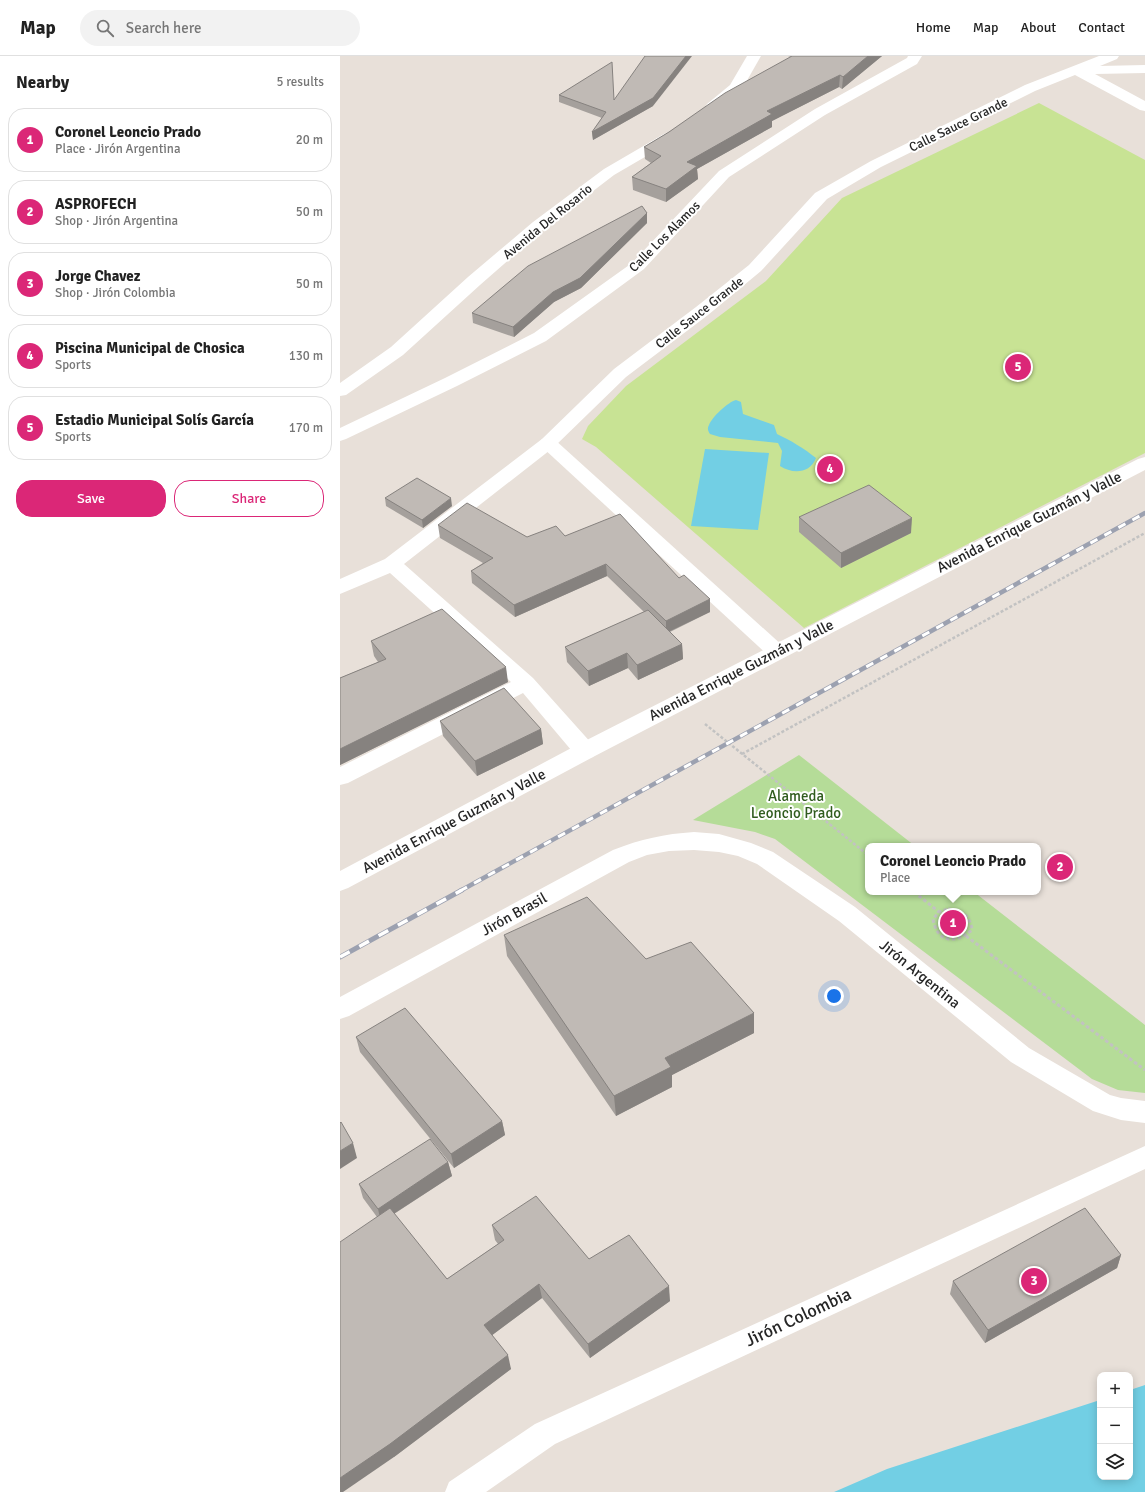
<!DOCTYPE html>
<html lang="en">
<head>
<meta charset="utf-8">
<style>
	:root { --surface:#fff; --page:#f2f2f2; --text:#222; --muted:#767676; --line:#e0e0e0; --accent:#db2777 }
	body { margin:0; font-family:Signika,sans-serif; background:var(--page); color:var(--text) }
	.controls { position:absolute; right:12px; bottom:12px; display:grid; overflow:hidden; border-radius:8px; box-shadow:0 2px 10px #0003 }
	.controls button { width:36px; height:36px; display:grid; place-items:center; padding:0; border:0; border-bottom:1px solid var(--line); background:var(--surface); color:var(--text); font:20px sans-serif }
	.you { position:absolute; left:494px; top:940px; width:14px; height:14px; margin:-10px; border:3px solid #fff; border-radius:50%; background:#1a73e8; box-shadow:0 0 0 6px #1a73e833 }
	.badge { display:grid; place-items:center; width:26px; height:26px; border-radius:50%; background:var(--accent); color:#fff; font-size:13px; font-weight:700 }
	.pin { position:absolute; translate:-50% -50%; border:2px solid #fff; box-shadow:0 1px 4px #0006 }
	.popup { position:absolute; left:525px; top:787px; width:176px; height:52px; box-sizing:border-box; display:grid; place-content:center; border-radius:8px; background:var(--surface); filter:drop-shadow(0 1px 3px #0005); font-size:13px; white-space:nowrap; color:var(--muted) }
	.popup b { font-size:15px; color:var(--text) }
	.popup::after { content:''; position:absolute; left:50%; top:100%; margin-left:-8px; border:8px solid transparent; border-top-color:var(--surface) }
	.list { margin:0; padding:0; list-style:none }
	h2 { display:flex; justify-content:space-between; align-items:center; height:52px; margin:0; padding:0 16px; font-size:17px }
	h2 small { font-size:13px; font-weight:400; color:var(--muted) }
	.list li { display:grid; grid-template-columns:26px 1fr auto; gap:12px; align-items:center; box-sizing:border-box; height:64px; margin:0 8px 8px; padding:0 8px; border:1px solid var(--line); border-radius:16px }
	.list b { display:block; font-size:15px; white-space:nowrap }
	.list p { margin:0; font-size:13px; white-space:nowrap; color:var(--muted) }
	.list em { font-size:13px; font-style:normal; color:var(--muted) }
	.actions { display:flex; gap:8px; padding:12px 16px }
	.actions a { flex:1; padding:9px 0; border:1px solid var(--accent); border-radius:16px; text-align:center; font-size:14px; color:var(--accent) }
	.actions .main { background:var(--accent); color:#fff }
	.icon { flex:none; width:22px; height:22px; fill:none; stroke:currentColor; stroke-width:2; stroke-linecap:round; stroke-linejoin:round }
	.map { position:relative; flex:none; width:805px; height:1436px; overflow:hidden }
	header { display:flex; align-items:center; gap:24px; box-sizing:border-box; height:56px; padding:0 20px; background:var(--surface); border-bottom:1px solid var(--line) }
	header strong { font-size:19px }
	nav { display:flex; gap:22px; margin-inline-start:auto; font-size:14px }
	.search { width:280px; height:36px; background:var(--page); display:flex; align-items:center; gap:10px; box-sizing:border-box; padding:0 14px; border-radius:22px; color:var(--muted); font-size:15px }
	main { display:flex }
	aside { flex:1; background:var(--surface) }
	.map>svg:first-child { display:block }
</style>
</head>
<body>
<header>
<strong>Map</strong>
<div class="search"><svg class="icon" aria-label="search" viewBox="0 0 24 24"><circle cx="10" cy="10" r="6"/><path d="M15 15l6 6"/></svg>Search here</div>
<nav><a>Home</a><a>Map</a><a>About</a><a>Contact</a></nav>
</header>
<main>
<aside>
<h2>Nearby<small>5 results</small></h2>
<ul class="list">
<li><span class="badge">1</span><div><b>Coronel Leoncio Prado</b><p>Place · Jirón Argentina</p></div><em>20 m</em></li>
<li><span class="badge">2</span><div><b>ASPROFECH</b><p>Shop · Jirón Argentina</p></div><em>50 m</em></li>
<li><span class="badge">3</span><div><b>Jorge Chavez</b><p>Shop · Jirón Colombia</p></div><em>50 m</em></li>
<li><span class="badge">4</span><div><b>Piscina Municipal de Chosica</b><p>Sports</p></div><em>130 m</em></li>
<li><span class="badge">5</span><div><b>Estadio Municipal Solís García</b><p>Sports</p></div><em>170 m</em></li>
</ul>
<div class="actions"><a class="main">Save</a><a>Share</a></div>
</aside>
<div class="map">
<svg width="805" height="1436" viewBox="0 0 805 1436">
	<rect width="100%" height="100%" fill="#e8e0d9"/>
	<polygon fill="#b5dc98" points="459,699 575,790 528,790 528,836 634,836 805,969 805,1037 778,1034 752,1023 435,783 415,776 353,764"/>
	<polygon fill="#c8e394" points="699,47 805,104 805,397 464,572 256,391 242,383 248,370 286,330 426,225 502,142"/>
	<g fill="#72cfe4">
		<path d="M396 344 401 346 403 358 434 369 437 378C450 384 465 393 476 402 470 418 452 418 440 410L442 395 438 387 380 381 370 378C368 375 367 372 369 369 372 361 388 346 396 344Z"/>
		<polygon points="365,393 429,397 418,474 351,470"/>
		<polygon points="805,1329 805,1436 494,1436 547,1413 760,1344 760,1421 790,1421 790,1334"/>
	</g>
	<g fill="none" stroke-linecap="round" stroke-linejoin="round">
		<g stroke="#c2c2c2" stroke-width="2.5" stroke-dasharray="3 2" stroke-linecap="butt">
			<polyline points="365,668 528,799"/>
			<polyline points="402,698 805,477"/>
		</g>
		<g stroke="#c2c2c2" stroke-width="3" stroke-dasharray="3.5 2.5" stroke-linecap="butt">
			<polyline points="574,836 599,856"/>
			<path d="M608 853C622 855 630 859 632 874 615 888 597 887 593 863L599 856Z"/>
			<polyline points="626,880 805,1014"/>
		</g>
		<polygon fill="#fff" fill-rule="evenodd" points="208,381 214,383 444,591 447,596 444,601 437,603 430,601 202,391 199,387 202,383"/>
		<g fill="#fff" fill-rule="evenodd">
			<polygon points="407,0 421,0 401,35 377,54 372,55 367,54 365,51 367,48 390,29"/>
			<polygon points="568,0 582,0 577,8 485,59 389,121 304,213 206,285 117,330 6,383 0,385 0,372 105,322 194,277 292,207 379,115 475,53 567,2"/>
			<polygon points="759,0 779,0 777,3 760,10 805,9 805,17 755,18 805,45 805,55 800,54 735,19 695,35 541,111 487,143 421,215 368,259 286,321 214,391 64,508 193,622 253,689 256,695 253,701 245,703 237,701 183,637 8,727 0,729 0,711 171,626 50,517 0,538 0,523 45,503 202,383 274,313 356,251 409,209 475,137 531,105 685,29"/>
			<polygon points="329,76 334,78 337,81 334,84 274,119 205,172 140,229 63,299 6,339 0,340 0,327 51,291 128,221 193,166 264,113 324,78"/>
			<path d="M354 776 379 778 411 787 433 796 515 851 689 992 770 1039 781 1042 805 1045V1067L781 1064 753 1055 671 1006 499 865 417 808 398 800 379 796 354 794 329 795 307 799 289 806 9 960 0 963V941L273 794C301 783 324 778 354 776Z"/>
			<polygon points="805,1090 805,1113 215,1388 146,1436 105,1436 109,1426 195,1368"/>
		</g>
		<polygon fill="#fff" fill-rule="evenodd" points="805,401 805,414 253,701 8,832 0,835 0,815 237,689 798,403"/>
		<g stroke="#9ca1b0" stroke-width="4.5">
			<polyline id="rail-far1" points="120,835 805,457"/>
		</g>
		<g stroke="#9ca1b0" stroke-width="5">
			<polyline id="rail" points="0,901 122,834"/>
		</g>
		<use href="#rail-far1" stroke="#fff" stroke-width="3" stroke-dasharray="8" stroke-linecap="butt"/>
		<use href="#rail" stroke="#fff" stroke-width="3.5" stroke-dasharray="11" stroke-linecap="butt"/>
	</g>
	<g fill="#a5a09c">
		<polygon points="448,0 542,0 502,33 499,31 432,65 432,71 357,113 358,123 326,146 293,134 292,121 311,107 305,103 304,91 329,76 451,1"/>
		<polygon points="219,39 274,44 313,50 253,84 252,76 262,62 219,46"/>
		<polygon points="307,157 307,167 241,232 214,246 174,281 133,267 132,257"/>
		<polygon points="45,442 112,450 83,472 46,450"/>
		<polygon points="459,461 571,477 501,512 459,476"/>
		<polygon points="98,469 187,481 225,480 339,522 370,543 370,556 330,576 342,588 343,603 298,624 288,612 249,630 227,606 225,591 304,556 267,520 175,561 132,527 131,515 143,507 100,482"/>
		<polygon points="31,585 168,626 0,709 0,622 38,606 34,600"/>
		<polygon points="100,665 201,673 203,688 137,720 103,680"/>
		<polygon points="164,879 306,903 414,957 414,977 332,1019 332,1031 276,1060 167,900"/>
		<polygon points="16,981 162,1065 165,1079 114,1112 20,996"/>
		<polygon points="108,1106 112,1120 54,1158 107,1223 158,1188 155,1184 152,1169 249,1203 330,1245 250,1302 202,1242 152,1279 171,1313 54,1401 37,1161 23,1142 19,1128"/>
		<polygon points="781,1199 777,1212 645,1287 610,1238 613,1225"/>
	</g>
	<g fill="#86827f">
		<polygon points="346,0 352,0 313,50 253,84 252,76"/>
		<polygon points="528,0 542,0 502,33 503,21"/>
		<polygon points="500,19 499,31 432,65 432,71 357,113 358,123 326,146 326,133 347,106 427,55"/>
		<polygon points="307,157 307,167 241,232 214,246 174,281 173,271 213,236"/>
		<polygon points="111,442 112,450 83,472 82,464"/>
		<polygon points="572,462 571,477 501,512 501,497"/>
		<polygon points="266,508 267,520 175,561 174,549"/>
		<polygon points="370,543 370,556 326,577 326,565"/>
		<polygon points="342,588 343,603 298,624 297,609"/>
		<polygon points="287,597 288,612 249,630 248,615"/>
		<polygon points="166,611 168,626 0,709 0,693"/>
		<polygon points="201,673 203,688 137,720 135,705"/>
		<polygon points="414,957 414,977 332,1019 332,1031 276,1060 274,1040 325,1002"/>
		<polygon points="162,1065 165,1079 114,1112 111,1098"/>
		<polygon points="13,1087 17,1102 0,1113 0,1095"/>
		<polygon points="108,1106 112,1120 41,1166 38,1153"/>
		<polygon points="781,1199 777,1212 645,1287 648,1274"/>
		<polygon points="199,1228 202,1242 147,1283 144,1269"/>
		<polygon points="329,1230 330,1245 250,1302 248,1288"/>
		<polygon points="168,1299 171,1313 54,1401 3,1436 0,1436 0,1422"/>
	</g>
	<g fill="#c0bab5" stroke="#86827f">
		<polygon points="305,0 346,0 313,42 252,76 266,56 219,39 272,6 274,44"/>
		<polygon points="452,0 528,0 503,21 500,19 427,55 432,58 347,106 357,110 326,133 292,121 321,100 304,91 329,76 385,37"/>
		<polygon points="302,150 307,157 240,222 213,236 173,271 132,257 188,210"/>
		<polygon points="77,422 111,442 82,464 45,442"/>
		<polygon points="529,429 572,462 501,497 459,461"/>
		<polygon points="127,447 187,481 216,470 225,480 280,458 339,522 344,519 370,543 326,565 266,508 174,549 131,515 153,502 98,469"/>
		<polygon points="102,553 166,611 0,693 0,622 46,603 31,585"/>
		<polygon points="308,554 342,588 297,609 287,597 248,615 225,591"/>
		<polygon points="164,632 201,673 135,705 100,665"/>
		<polygon points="247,841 306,903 351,886 414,957 325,1002 331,1011 274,1040 164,879"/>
		<polygon points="65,952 162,1065 111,1098 16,981"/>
		<polygon points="1,1066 13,1087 0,1095 0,1067"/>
		<polygon points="90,1083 108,1106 38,1153 19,1128"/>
		<polygon points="196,1140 249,1203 289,1179 329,1230 248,1288 199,1228 144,1269 168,1299 50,1388 0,1422 0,1186 50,1152 107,1223 164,1184 152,1169"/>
		<polygon points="745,1152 781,1199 648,1274 613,1225"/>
	</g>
	<g text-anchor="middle" stroke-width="4" stroke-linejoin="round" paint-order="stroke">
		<g font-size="13" fill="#262626" stroke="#fff">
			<text transform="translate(618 68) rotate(-26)" y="5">Calle Sauce Grande</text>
			<text transform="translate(207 165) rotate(-39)" y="5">Avenida Del Rosario</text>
			<text transform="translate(324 180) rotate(-45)" y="5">Calle Los Alamos</text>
			<text transform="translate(359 256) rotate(-38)" y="5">Calle Sauce Grande</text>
		</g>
		<g font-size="15" fill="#262626" stroke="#fff">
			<text transform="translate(689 466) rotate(-27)" y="5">Avenida Enrique Guzmán y Valle</text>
			<text transform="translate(401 614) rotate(-27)" y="5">Avenida Enrique Guzmán y Valle</text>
			<text transform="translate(114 765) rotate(-28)" y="5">Avenida Enrique Guzmán y Valle</text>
			<text transform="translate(174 858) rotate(-29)" y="5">Jirón Brasil</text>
			<text transform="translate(580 918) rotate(39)" y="5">Jirón Argentina</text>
		</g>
		<g font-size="15" fill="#305c1e" stroke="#fff">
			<text x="456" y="745">Alameda<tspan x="456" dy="17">Leoncio Prado</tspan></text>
		</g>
		<g font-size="18" fill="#262626" stroke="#fff">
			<text transform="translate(458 1261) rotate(-25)" y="6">Jirón Colombia</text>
		</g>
	</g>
</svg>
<div class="controls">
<button>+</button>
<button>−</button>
<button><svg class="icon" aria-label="layers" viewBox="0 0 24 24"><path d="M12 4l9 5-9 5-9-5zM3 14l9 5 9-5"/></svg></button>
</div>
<div class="you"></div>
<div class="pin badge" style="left:613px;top:867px">1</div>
<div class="popup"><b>Coronel Leoncio Prado</b>Place</div>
<div class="pin badge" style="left:720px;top:811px">2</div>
<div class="pin badge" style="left:694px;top:1225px">3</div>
<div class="pin badge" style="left:490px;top:413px">4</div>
<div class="pin badge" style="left:678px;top:311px">5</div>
</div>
</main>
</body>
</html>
